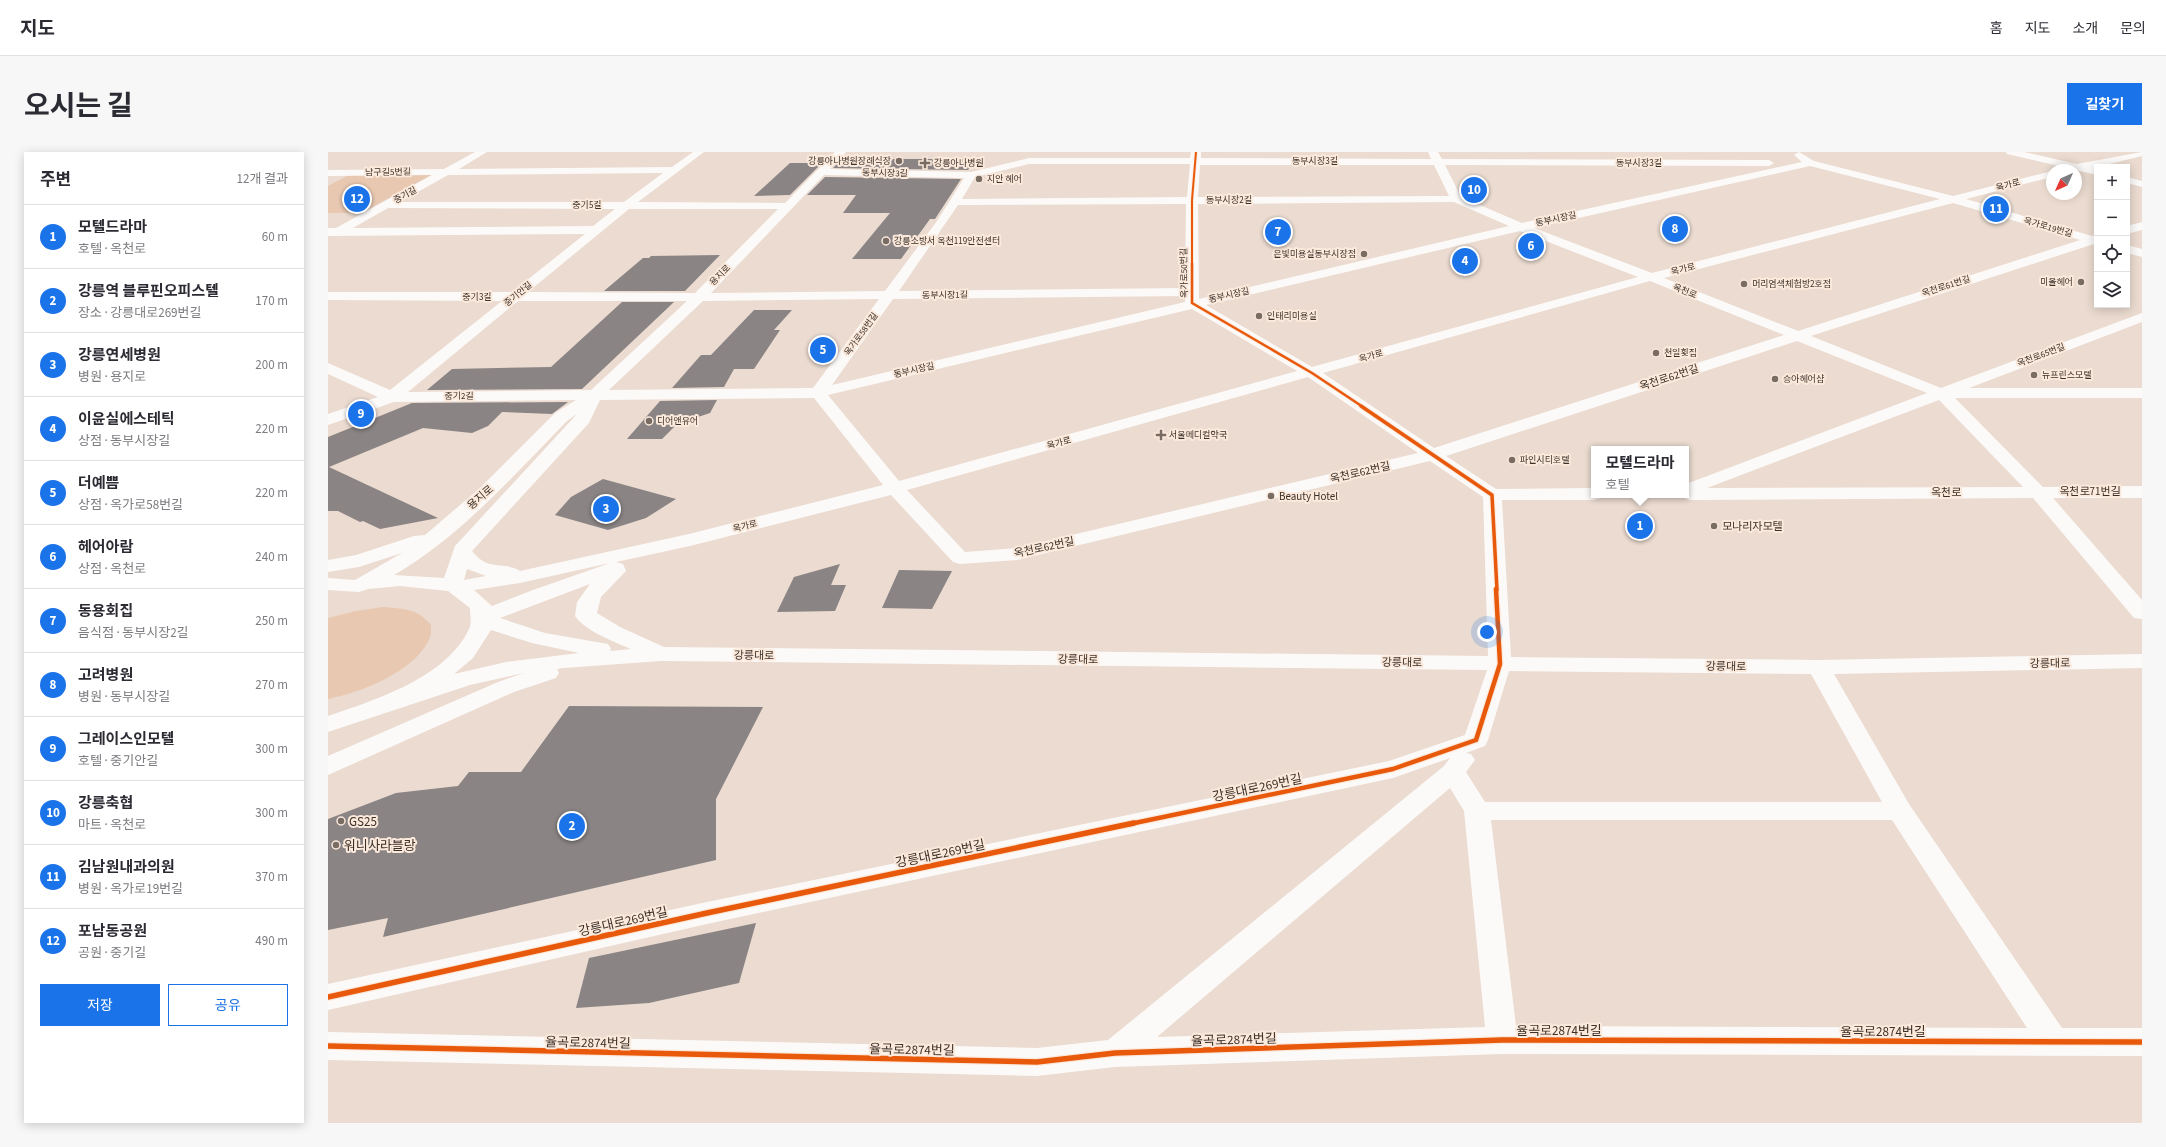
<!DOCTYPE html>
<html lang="ko">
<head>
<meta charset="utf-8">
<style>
	:root { --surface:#fff; --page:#f7f7f7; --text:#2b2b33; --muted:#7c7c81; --line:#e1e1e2; --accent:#1a73e8 }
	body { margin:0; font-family:"Source Sans 3","Noto Sans KR",sans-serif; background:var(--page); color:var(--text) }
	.controls { position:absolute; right:12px; top:12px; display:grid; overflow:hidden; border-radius:0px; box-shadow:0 2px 10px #0003 }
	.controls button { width:36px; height:36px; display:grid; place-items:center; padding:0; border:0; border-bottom:1px solid var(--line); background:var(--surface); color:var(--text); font:20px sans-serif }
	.compass { position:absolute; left:1718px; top:12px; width:36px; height:36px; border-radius:50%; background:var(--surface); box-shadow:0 2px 10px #0003; rotate:225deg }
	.you { position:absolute; left:1159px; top:480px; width:14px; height:14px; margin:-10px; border:3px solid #fff; border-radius:50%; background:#1a73e8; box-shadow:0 0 0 6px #1a73e833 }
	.badge { display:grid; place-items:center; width:26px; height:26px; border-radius:50%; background:var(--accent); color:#fff; font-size:13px; font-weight:700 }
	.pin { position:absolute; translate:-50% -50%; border:2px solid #fff; box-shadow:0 1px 4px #0006 }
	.popup { position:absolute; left:1263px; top:294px; width:98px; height:52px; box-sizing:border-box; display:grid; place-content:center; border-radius:0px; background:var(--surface); filter:drop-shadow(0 1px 3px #0005); font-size:13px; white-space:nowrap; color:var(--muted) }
	.popup b { font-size:15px; color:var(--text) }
	.popup::after { content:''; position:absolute; left:50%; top:100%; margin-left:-8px; border:8px solid transparent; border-top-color:var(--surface) }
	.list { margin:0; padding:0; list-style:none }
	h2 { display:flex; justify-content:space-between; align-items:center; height:52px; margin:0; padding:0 16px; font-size:17px }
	h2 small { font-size:13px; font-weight:400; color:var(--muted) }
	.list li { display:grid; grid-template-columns:26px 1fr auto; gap:12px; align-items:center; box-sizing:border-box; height:64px; padding:0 16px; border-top:1px solid var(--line) }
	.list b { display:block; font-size:15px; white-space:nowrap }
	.list p { margin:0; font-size:13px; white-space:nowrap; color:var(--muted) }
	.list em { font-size:13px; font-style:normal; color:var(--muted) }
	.actions { display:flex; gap:8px; padding:12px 16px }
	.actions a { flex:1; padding:9px 0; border:1px solid var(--accent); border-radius:0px; text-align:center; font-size:14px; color:var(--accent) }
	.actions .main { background:var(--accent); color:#fff }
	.icon { flex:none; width:22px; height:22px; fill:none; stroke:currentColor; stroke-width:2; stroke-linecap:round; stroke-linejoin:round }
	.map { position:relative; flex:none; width:1814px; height:971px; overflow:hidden; border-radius:0px }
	header { display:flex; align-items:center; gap:24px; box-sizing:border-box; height:56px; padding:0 20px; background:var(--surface); border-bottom:1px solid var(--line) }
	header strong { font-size:19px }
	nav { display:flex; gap:22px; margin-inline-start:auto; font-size:14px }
	.intro { display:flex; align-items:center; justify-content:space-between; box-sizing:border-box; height:96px; padding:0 24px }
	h1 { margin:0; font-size:28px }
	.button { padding:10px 18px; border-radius:0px; background:var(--accent); color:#fff; font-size:14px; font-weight:700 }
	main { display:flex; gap:24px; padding:0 24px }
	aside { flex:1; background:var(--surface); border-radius:0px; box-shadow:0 2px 10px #0003 }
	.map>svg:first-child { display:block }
</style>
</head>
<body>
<header>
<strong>지도</strong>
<nav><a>홈</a><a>지도</a><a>소개</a><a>문의</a></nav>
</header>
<div class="intro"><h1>오시는 길</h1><a class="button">길찾기</a></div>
<main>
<aside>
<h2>주변<small>12개 결과</small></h2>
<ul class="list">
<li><span class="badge">1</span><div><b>모텔드라마</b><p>호텔 · 옥천로</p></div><em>60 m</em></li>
<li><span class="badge">2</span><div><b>강릉역 블루핀오피스텔</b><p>장소 · 강릉대로269번길</p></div><em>170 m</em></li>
<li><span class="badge">3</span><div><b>강릉연세병원</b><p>병원 · 용지로</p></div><em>200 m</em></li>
<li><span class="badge">4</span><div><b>이윤실에스테틱</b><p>상점 · 동부시장길</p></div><em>220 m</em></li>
<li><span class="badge">5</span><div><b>더예쁨</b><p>상점 · 옥가로58번길</p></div><em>220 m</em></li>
<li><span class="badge">6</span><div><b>헤어아람</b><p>상점 · 옥천로</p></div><em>240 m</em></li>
<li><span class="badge">7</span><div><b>동용회집</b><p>음식점 · 동부시장2길</p></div><em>250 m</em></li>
<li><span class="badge">8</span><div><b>고려병원</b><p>병원 · 동부시장길</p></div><em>270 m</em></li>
<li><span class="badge">9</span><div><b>그레이스인모텔</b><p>호텔 · 중기안길</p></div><em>300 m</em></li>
<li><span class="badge">10</span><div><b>강릉축협</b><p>마트 · 옥천로</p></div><em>300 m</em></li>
<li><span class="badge">11</span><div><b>김남원내과의원</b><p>병원 · 옥가로19번길</p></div><em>370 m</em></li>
<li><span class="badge">12</span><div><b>포남동공원</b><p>공원 · 중기길</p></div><em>490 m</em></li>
</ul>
<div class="actions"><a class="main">저장</a><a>공유</a></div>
</aside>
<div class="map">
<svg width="1814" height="971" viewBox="0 0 1814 971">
	<rect width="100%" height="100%" fill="#ebdbd0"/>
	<g fill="#e8c8b1">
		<polygon points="21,23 103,23 33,61 0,61 0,34"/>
		<path d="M55 455C76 457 89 456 103 473 103 478 103 484 101 488 85 520 34 540 0 547V466L28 459Z"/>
	</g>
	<g fill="#8a8484">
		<polygon points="549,7 648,7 640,18 505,16 510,11 546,11"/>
		<polygon points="462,11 494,11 462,43 426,44"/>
		<polygon points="497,25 633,27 607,67 602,67 573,107 524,107 562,61 515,61 528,43 479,43"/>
		<polygon points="392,103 357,139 276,139 315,106 321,106 323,104"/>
		<polygon points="294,150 346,150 254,237 99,238 124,217 223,215"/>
		<polygon points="426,158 464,158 446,178 452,178 426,217 406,217 396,235 344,236 373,203 383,203"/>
		<polygon points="389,248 382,261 349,272 334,287 299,287 332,249"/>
		<polygon points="240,250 224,262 174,260 160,274 144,281 95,276 1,315 110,366 52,377 35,369 32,370 10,359 0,359 0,285 84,251"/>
		<polygon points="275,327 348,347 318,366 280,378 227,363 243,345"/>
		<polygon points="512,412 503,433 518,433 507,459 449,460 466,425"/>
		<polygon points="571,418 624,419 604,457 554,456"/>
		<polygon points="241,554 435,555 388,647 388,708 55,785 60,766 0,778 0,667 68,641 130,634 141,620 193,620"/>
		<polygon points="428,771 411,831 321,851 248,856 261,806"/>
	</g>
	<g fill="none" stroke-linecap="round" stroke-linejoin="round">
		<g fill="#fcfaf8" fill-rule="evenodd">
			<path d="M147 0H159L131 17 344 15 365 0H376L310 50 457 51 507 0H518L502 17 643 20 701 6H862L863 0H873V6L1103 7 1100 0H1110L1114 7 1441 8 1446 11 1441 14 1117 13 1133 45 1194 71 1474 10 1466 3 1471 0 1486 9 1625 44 1724 19V25L1638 47 1764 84 1769 82V91L1483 184 1613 236 1814 161V170L1641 236H1814V246H1627L1715 335 1814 334V346H1725L1814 448V467L1806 466 1705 346 1363 348 1356 346 1354 343H1358V332L1599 241 1469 189 1118 304 1168 337 1266 336V343H1275L1273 346 1266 348H1174L1183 505 1491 508 1814 502V516L1506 522 1581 652 1734 876H1814V904L1174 902 787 915 709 924 0 908V880L709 896 780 888 1116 614 1122 606 1065 626 379 772 0 858V832L379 750 1061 609 1137 583 1159 518 333 509 236 516 229 517 231 521 228 526 186 540 0 623V604L170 530 196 521 142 533 0 580V564C47 548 118 526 141 477 144 472 142 462 142 456L120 439 72 434 40 437 31 440 0 438V426L27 428 74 401 31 415 0 420V408L28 403 86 384 97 383 152 336 227 261 248 248 66 250 0 273V262L50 245 0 222V211L62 238 174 149 0 148V140H184L257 82 0 84V76H8L104 23 0 24V18L116 17ZM701 12H862L859 45 634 47 647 25ZM872 13H1106L1121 44 870 45ZM1482 14 1612 47 1324 121 1206 76ZM335 21 296 50H72L120 23ZM496 23 636 26 609 69 557 139 383 141ZM1126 50 1181 74 871 147 870 52ZM1625 51 1752 88 1470 179 1336 126ZM858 52 857 136 571 139 630 53ZM60 56 287 57 265 74 25 76ZM301 57H450L367 141 200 140ZM1192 79 1310 125 984 215 878 153ZM1322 129 1456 183 1106 296 995 221ZM857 144V150L504 233 565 147ZM551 147 485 236 281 238 375 149ZM190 149H359L263 238 80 240ZM864 157 969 219 571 329 500 243ZM980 225 1090 301 689 396 637 400 579 338ZM486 246 555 333 361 382 192 419C175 408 161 421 144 399L261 271 272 248ZM1611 248 1695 335 1379 336ZM249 262 127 394 116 426 66 423C132 385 186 323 239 269ZM1102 309 1155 345 1160 504 336 495 292 475 269 461 273 445 298 419 295 412 288 410 362 394 563 343 625 410 632 412 689 408ZM282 411 205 438 164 454 146 438 192 431ZM139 417 158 424 136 428ZM262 432 249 450 247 464C257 479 287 490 303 497L282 499 283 497 280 492 217 481 172 466ZM163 478 204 491 251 501 178 510 126 522 145 506ZM1181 519 1483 522 1554 650H1157L1138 620 1147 608 1143 602 1138 601 1157 594 1160 588ZM1122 636 1136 659 1157 875 829 885ZM1163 668H1564L1699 876 1188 874Z"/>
			<polygon points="1678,0 1696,0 1749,12 1814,0 1814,4 1769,15 1767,16 1769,17 1769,23 1679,2"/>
			<polygon points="1799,25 1814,29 1814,35 1799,31"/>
			<polygon points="1814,70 1814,78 1799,82 1799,74"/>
			<polygon points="1799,93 1814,97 1814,105 1799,101"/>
		</g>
		<g stroke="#fbe9dc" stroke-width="3.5">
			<polyline id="cycleway-far4" points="864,112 864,48 868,0"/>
		</g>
		<g stroke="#fbe9dc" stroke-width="4">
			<polyline id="cycleway-far3" points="864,111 864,151 984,221 1035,255"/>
		</g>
		<g stroke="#fbe9dc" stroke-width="5.5">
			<polyline id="cycleway-far2" points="1033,254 1164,343 1169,438"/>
		</g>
		<g stroke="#fbe9dc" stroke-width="7">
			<polyline id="cycleway-far1" points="802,672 1065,617 1148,588 1172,512 1168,437"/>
		</g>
		<g stroke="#fbe9dc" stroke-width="8">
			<g id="cycleway">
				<polyline points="0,845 379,761 806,671"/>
				<polyline points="0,894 709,910 787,901 1174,888 1814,890"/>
			</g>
		</g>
		<use href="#cycleway-far4" stroke="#e8590c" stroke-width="2"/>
		<use href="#cycleway-far3" stroke="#e8590c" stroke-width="2.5"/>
		<use href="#cycleway-far2" stroke="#e8590c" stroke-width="3.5"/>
		<use href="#cycleway-far1" stroke="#e8590c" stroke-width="4.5"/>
		<use href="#cycleway" stroke="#e8590c" stroke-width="5.5"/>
	</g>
	<g fill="#796c63" stroke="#fbe9dc" stroke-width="1.5">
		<circle cx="571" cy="9" r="4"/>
		<path d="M595 5h4v4h4v4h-4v4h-4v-4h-4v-4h4z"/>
		<circle cx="651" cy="27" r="4"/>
		<circle cx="558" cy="89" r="4"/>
		<circle cx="1036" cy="102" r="4"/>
		<circle cx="1753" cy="130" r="4"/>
		<circle cx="1416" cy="132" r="4"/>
		<circle cx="931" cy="164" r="4"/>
		<circle cx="1328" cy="201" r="4"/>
		<circle cx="1706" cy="223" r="4"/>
		<circle cx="1447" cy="227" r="4"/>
		<circle cx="321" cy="269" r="4"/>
		<path d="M831 277h4v4h4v4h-4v4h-4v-4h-4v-4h4z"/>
		<circle cx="1184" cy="308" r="4"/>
		<circle cx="943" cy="344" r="4"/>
		<circle cx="1386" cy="374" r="4"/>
		<circle cx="13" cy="669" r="4"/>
		<circle cx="8" cy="693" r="4"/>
	</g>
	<g text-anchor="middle" stroke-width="4" stroke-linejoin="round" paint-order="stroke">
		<g font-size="9" fill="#3b3028" stroke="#fbe9dc" text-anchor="start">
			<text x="563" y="12" text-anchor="end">강릉아나병원장례식장</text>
			<text x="606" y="14">강릉아나병원</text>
			<text x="659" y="30">지안 헤어</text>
			<text x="566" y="92">강릉소방서 옥천119안전센터</text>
			<text x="1028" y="105" text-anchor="end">은빛미용실동부시장점</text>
			<text x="1745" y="133" text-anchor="end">미올헤어</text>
			<text x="1424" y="135">머리염색체험방2호점</text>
			<text x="939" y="167">인태리미용실</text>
			<text x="1336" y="204">천일횟집</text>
			<text x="1714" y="226">뉴프린스모텔</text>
			<text x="1455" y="230">승아헤어샵</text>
			<text x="329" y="272">디어앤유어</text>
			<text x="841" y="286">서울메디컬약국</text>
			<text x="1192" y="311">파인시티호텔</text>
		</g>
		<g font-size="9" fill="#3b3028" stroke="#fbe9dc">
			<text x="987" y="12">동부시장3길</text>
			<text x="1311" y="14">동부시장3길</text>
			<text transform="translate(60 20) rotate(-1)" y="3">남구길5번길</text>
			<text transform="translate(557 21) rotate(1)" y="3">동부시장3길</text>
			<text transform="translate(1680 33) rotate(-15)" y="3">옥가로</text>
			<text transform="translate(77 43) rotate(-28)" y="3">중기길</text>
			<text x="901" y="51">동부시장2길</text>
			<text x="259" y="56">중기5길</text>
			<text transform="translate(1228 67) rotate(-12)" y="3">동부시장길</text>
			<text transform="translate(1720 75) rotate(16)" y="3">옥가로19번길</text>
			<text transform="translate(1355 117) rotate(-14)" y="3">옥가로</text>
			<text transform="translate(856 121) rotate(-91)" y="3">옥가로50번길</text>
			<text transform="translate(392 123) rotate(-45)" y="3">용지로</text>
			<text transform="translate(1618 134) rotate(-18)" y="3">옥천로61번길</text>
			<text transform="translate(1357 139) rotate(22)" y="3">옥천로</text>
			<text transform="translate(190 142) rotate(-39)" y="3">중기안길</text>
			<text transform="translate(617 143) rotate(-1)" y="3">동부시장1길</text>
			<text transform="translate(901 143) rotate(-13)" y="3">동부시장길</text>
			<text x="149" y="148">중기3길</text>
			<text transform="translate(533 182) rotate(-54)" y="3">옥가로58번길</text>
			<text transform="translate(1713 203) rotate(-21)" y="3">옥천로65번길</text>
			<text transform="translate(1043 204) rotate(-16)" y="3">옥가로</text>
			<text transform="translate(586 218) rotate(-13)" y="3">동부시장길</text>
			<text transform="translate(131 244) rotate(-1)" y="3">중기2길</text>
			<text transform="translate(731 291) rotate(-15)" y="3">옥가로</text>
			<text transform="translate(417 374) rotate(-14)" y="3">옥가로</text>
		</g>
		<g font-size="11" fill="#3b3028" stroke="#fbe9dc">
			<text transform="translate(1341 225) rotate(-18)" y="4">옥천로62번길</text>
			<text transform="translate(1032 320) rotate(-13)" y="4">옥천로62번길</text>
			<text x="1762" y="343">옥천로71번길</text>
			<text x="1618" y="344">옥천로</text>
			<text transform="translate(152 345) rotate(-41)" y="4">용지로</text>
			<text transform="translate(716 395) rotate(-12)" y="4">옥천로62번길</text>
			<text transform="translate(426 503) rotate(1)" y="4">강릉대로</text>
			<text transform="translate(750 507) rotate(1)" y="4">강릉대로</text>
			<text transform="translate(1074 510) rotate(1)" y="4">강릉대로</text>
			<text transform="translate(1722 511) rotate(-1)" y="4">강릉대로</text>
			<text transform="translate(1398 514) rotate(1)" y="4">강릉대로</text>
		</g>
		<g font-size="11" fill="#3b3028" stroke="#fbe9dc" text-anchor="start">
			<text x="951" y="348">Beauty Hotel</text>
			<text x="1394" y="378">모나리자모텔</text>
		</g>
		<g font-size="13" fill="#3b3028" stroke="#fbe9dc">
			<text transform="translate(929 635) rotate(-12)" y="5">강릉대로269번길</text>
			<text transform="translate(612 701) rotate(-12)" y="5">강릉대로269번길</text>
			<text transform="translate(295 769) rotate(-13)" y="5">강릉대로269번길</text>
			<text x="1231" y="883">율곡로2874번길</text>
			<text x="1555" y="884">율곡로2874번길</text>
			<text transform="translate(906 887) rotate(-2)" y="5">율곡로2874번길</text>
			<text transform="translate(260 890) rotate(1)" y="5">율곡로2874번길</text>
			<text transform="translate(584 897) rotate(1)" y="5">율곡로2874번길</text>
		</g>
		<g font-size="13" fill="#3b3028" stroke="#fbe9dc" text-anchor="start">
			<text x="21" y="674">GS25</text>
			<text x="16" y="698">워니사라블랑</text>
		</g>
	</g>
</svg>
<div class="controls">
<button>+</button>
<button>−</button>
<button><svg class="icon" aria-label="locate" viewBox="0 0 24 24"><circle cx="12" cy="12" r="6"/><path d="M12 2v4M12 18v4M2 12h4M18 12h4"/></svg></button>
<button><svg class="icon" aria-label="layers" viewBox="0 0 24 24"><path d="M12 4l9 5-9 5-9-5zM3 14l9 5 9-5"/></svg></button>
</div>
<svg class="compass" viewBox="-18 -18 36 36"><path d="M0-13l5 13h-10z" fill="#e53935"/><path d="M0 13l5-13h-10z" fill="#7c7c81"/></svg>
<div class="you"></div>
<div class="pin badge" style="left:1312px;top:374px">1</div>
<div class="popup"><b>모텔드라마</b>호텔</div>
<div class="pin badge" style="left:244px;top:674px">2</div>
<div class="pin badge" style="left:278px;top:357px">3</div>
<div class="pin badge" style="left:1137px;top:109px">4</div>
<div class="pin badge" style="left:495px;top:198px">5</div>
<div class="pin badge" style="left:1203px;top:94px">6</div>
<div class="pin badge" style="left:950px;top:80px">7</div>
<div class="pin badge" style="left:1347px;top:77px">8</div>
<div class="pin badge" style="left:33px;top:262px">9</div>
<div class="pin badge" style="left:1146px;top:38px">10</div>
<div class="pin badge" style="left:1668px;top:57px">11</div>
<div class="pin badge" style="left:29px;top:47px">12</div>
</div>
</main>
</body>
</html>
